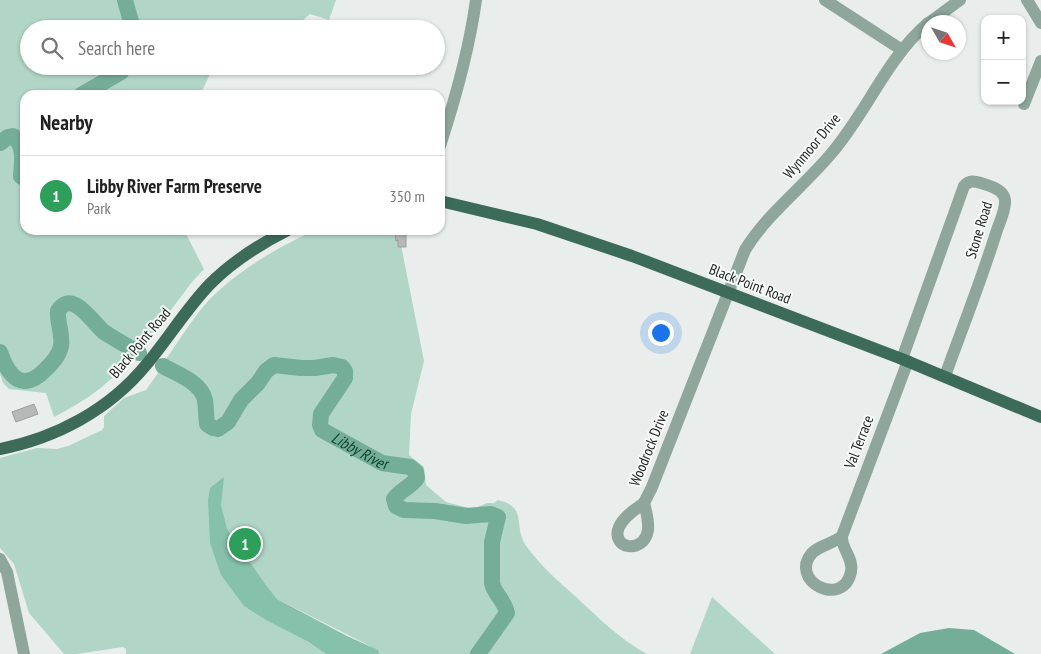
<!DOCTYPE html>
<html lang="en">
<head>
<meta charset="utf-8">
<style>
	:root { --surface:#fff; --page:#f2f2f2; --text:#222; --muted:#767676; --line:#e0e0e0; --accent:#1a73e8 }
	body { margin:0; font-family:"PT Sans Narrow",sans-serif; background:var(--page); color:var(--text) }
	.controls { position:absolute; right:15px; top:15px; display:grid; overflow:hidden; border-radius:10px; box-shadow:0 1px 4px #0004 }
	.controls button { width:45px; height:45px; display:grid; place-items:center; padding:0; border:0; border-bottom:1px solid var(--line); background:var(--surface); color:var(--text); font:25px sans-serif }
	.compass { position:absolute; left:921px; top:15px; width:45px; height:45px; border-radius:50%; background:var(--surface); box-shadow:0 1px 4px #0004; rotate:129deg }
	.you { position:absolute; left:660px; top:332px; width:18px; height:18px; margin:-12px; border:4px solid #fff; border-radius:50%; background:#1a73e8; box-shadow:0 0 0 8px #1a73e833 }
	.badge { display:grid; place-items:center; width:32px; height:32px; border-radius:50%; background:var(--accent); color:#fff; font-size:16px; font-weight:700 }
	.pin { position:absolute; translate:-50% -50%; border:2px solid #fff; box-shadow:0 1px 5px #0006 }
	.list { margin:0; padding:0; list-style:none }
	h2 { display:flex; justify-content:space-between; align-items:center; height:65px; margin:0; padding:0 20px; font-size:21px }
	h2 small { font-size:16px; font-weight:400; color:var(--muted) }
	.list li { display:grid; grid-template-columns:32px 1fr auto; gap:15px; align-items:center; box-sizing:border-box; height:80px; padding:0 20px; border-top:1px solid var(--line) }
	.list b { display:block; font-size:19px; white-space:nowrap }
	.list p { margin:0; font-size:16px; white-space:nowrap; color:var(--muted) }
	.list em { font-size:16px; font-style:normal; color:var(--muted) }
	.icon { flex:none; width:28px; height:28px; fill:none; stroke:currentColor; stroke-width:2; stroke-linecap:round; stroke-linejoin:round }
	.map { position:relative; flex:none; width:1041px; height:654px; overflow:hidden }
	.search { position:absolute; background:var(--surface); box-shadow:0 1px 4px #0004; left:20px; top:20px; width:425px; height:55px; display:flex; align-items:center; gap:12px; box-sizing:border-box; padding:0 18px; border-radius:28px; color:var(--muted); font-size:19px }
	.panel { position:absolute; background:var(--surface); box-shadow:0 1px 4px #0004; left:20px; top:90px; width:425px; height:145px; border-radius:15px }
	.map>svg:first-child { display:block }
</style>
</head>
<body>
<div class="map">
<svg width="1041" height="654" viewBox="0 0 1041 654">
	<rect width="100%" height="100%" fill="#e9eeec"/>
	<g fill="#b1d6c7">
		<path d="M0 0H336L329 20 310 14 293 29H29V66H214L200 95H25V230H184L204 269 192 282 122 375 117 373C99 392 77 405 54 417L46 393 9 389 3 383 0 374Z"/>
		<path d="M316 230H398L424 361 411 414 409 455 424 467 426 485 446 502 473 509 487 503H494L498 500C529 507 512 527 527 547 541 566 558 581 575 596 598 617 619 639 647 654H369L370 646 277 599 208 518 307 641 326 654H126V649L123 647 77 654H64L29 613 14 564 0 548V458L37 448 57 449 68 446 102 430 104 427V416L124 398 146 390 163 366 160 367C177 345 191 319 210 299 237 271 281 245 316 230Z"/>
		<polygon points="712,597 775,654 690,654"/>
	</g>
	<polygon fill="#86c1aa" points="224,477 221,505 227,529 265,584 277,599 347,636 378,650 379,654 326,654 307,641 266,620 244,606 221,575 210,543 208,500 210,488"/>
	<polygon fill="#74ae98" points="949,628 974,630 1015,654 881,654 920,633"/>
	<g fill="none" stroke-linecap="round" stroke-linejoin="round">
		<g stroke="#74ae98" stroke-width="16">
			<polyline points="125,0 133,29"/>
			<polyline points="81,95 121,72 126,66"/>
			<path d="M0 143 8 137 13 136C25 145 22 162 21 176L25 179"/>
			<path d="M0 352C9 378 23 393 46 369 52 363 59 356 61 346 63 334 57 323 58 311 72 288 93 323 104 332 115 339 127 346 139 353"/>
			<path id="s1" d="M163 366C177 374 201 382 205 400 206 408 206 416 207 424L213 428 218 429 228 422 241 400 258 383 266 371 274 365 301 368H315L333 365 342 367 345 371V378L321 414 320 425 322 430 382 463 410 467 416 472 417 478C411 487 400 490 394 499L396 506 404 510 435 511 466 516 491 514 498 517 492 542V583C494 594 505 601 507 613L478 654"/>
		</g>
	</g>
	<g fill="#b5bab8" stroke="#9a9e9c">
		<polygon points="395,230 406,230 406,247 398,247 398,240 396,241"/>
		<polygon points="34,404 38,414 16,422 12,412"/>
	</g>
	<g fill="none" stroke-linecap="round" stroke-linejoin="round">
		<g stroke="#8ea69c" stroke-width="12">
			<polyline points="825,0 902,50"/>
			<polyline points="1027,0 1041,23"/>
			<polyline points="930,22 960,0"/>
			<polyline points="1024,104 1041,61"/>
			<path d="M440 146C456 97 469 51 476 0"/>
			<path d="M902 359 964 186C969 180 974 181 981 183 989 186 1004 189 1005 200 1006 210 999 223 996 233 981 281 962 329 945 376"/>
			<path d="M644 503 652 487 745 250C767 214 803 187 830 155 866 114 886 59 928 23"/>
			<path d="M644 503C646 511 649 521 648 530 644 555 610 549 619 527 624 516 636 509 644 503Z"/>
			<polyline points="842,536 908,361"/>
			<path d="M842 536C841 549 854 558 851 572 843 609 788 581 812 553 820 545 833 544 842 536Z"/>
			<polyline points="0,559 7,572 24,654"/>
		</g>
		<g stroke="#3c6b5a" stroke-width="12">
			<polyline points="440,201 537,224 632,256 902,359 1041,417"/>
			<path d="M0 449C56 438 109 410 146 365 168 339 186 309 210 284 232 262 260 244 288 230"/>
		</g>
	</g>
	<g text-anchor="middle" stroke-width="4" stroke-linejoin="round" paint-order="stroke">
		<g font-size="15" fill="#242625" stroke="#f6fbf9">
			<text transform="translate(812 146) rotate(-50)" y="5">Wynmoor Drive</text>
			<text transform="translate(979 230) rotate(-73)" y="5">Stone Road</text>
			<text transform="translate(750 284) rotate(21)" y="5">Black Point Road</text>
			<text transform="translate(140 343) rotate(-50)" y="5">Black Point Road</text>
			<text transform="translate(859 442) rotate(-69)" y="5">Val Terrace</text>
			<text transform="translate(649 448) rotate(-68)" y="5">Woodrock Drive</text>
		</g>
		<g font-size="16" font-style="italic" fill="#0b3f30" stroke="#f6fbf9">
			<text dy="6" stroke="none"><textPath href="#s1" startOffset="362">Libby River</textPath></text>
		</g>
	</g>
</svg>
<div class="controls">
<button>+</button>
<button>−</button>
</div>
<svg class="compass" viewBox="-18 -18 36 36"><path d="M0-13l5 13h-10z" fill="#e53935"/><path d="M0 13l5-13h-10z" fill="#767676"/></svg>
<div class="you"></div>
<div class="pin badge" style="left:245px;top:544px;background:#2e9e5b">1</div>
<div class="search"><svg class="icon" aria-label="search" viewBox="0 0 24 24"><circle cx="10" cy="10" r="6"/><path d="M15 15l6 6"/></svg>Search here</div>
<section class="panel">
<h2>Nearby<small></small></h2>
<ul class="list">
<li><span class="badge" style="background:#2e9e5b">1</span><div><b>Libby River Farm Preserve</b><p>Park</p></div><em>350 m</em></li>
</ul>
</section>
</div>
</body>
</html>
